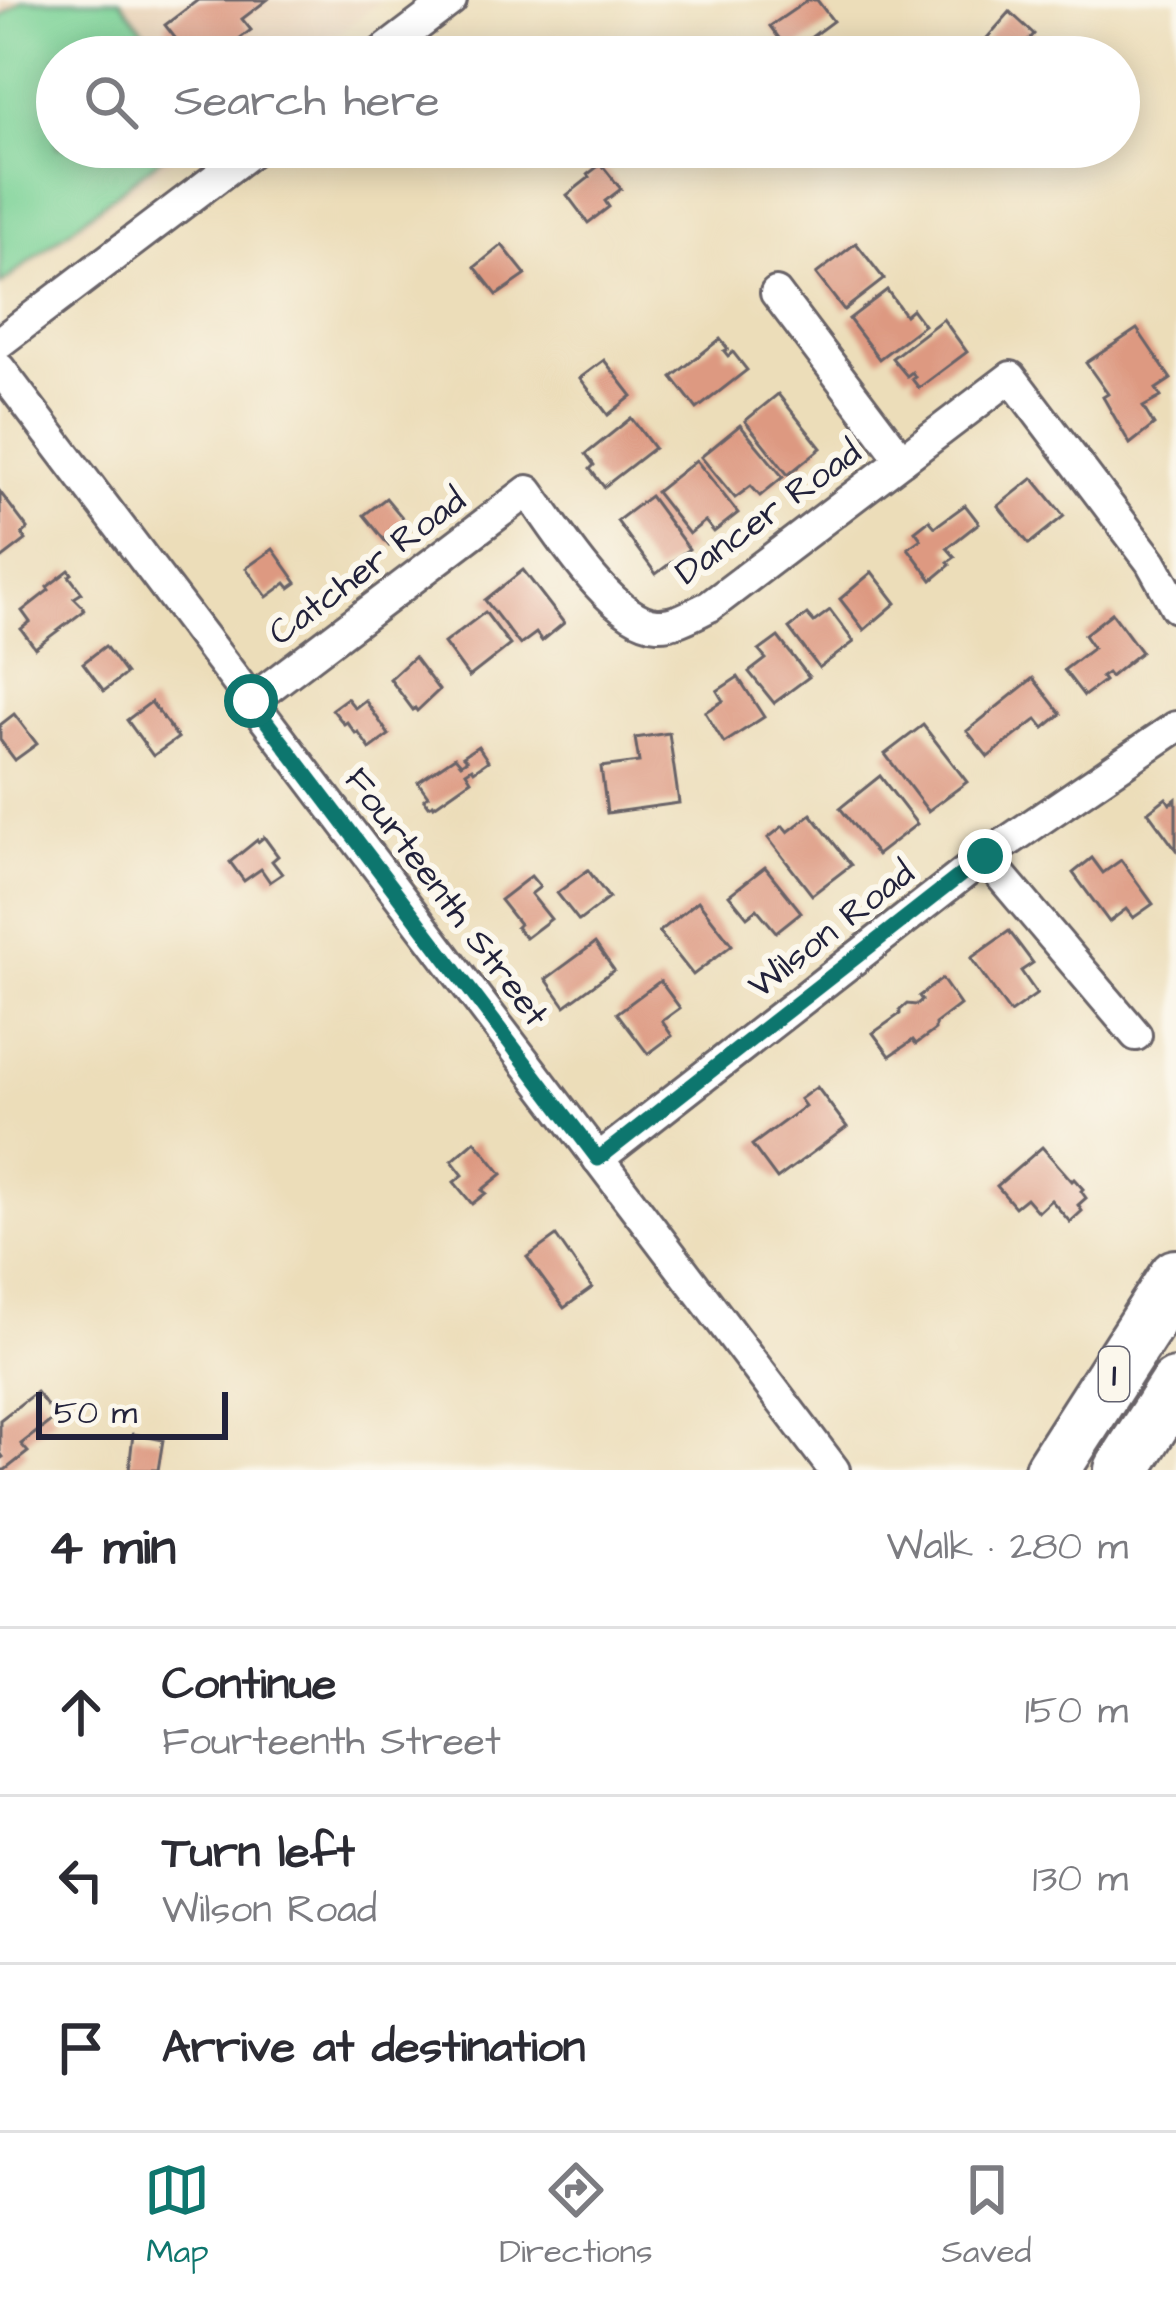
<!DOCTYPE html>
<html lang="en">
<head>
<meta charset="utf-8">
<style>
	:root { --surface:#fff; --page:#f7f7f7; --text:#2b2b33; --muted:#7c7c81; --line:#e1e1e2; --accent:#0f766e }
	body { margin:0; font-family:"Architects Daughter",sans-serif; background:var(--page); color:var(--text) }
	.scale { position:absolute; left:36px; bottom:30px; width:192px; box-sizing:border-box; padding-left:12px; border:6px solid #22223b; border-top:0; font-size:33px; line-height:42px; white-space:nowrap; color:#22223b; -webkit-text-stroke:9px #fbf7ec; paint-order:stroke }
	.stop { position:absolute; width:36px; height:36px; margin:-27px; border:9px solid #0f766e; border-radius:50%; background:#fff }
	.stop.end { background:#0f766e; border-color:#fff; box-shadow:0 3px 12px #0008 }
	.list { margin:0; padding:0; list-style:none }
	h2 { display:flex; justify-content:space-between; align-items:center; height:156px; margin:0; padding:0 48px; font-size:51px }
	h2 small { font-size:39px; font-weight:400; color:var(--muted) }
	.list li { display:grid; grid-template-columns:78px 1fr auto; gap:36px; align-items:center; box-sizing:border-box; height:168px; padding:0 48px; border-top:3px solid var(--line) }
	.list b { display:block; font-size:45px; white-space:nowrap }
	.list p { margin:0; font-size:39px; white-space:nowrap; color:var(--muted) }
	.list em { font-size:39px; font-style:normal; color:var(--muted) }
	.icon { flex:none; width:66px; height:66px; fill:none; stroke:currentColor; stroke-width:2; stroke-linecap:round; stroke-linejoin:round }
	.map { position:relative; flex:none; width:1176px; height:1470px; overflow:hidden }
	.search { position:absolute; background:var(--surface); box-shadow:0 6px 30px #0003; left:36px; right:36px; top:36px; height:132px; display:flex; align-items:center; gap:30px; box-sizing:border-box; padding:0 42px; border-radius:66px; color:var(--muted); font-size:45px }
	.sheet { height:660px; background:var(--surface) }
	nav { display:flex; justify-content:space-around; align-items:center; box-sizing:border-box; height:168px; border-top:3px solid var(--line); background:var(--surface); font-size:33px; color:var(--muted) }
	nav a { display:grid; justify-items:center; gap:6px }
	nav .on { color:var(--accent) }
	.map>svg:first-child { display:block }
</style>
</head>
<body>
<div class="map">
<svg width="1176" height="1470" viewBox="0 0 1176 1470">
	<rect width="100%" height="100%" fill="#fbf7ec"/>
	<filter id="ink" filterUnits="userSpaceOnUse"><feTurbulence type="fractalNoise" baseFrequency=".00833" numOctaves="2"/><feDisplacementMap in="SourceGraphic" scale="24" xChannelSelector="R" yChannelSelector="G"/><feConvolveMatrix kernelMatrix="1 2 1 2 8 2 1 2 1" color-interpolation-filters="sRGB"/></filter>
	<filter id="wash" filterUnits="userSpaceOnUse"><feTurbulence type="fractalNoise" baseFrequency=".004" numOctaves="4" result="noise"/><feDisplacementMap in="SourceGraphic" scale="48" xChannelSelector="R" yChannelSelector="G"/><feGaussianBlur stdDeviation="2.7" result="paint"/><feColorMatrix in="noise" values="0 0 0 0 0 0 0 0 0 0 0 0 0 0 0 0 0 1.4 0 .05"/><feComposite in="paint" operator="in"/></filter>
	<g filter="url(#wash)">
		<rect width="100%" height="100%" fill="#ecddb9"/>
		<polygon fill="#e9d3b8" points="0,0 382,0 308,57 57,57 57,147 189,147 0,290"/>
		<polygon fill="#7ad296" stroke="#4e7a68" stroke-width="3" points="23,0 120,0 165,57 57,57 57,147 175,147 0,285 0,18"/>
		<g id="blocks">
			<g fill="#dd9981">
				<polygon points="198,0 267,0 242,19 251,30 215,57 190,57 165,25"/>
				<polygon points="808,0 817,0 833,21 790,53 770,26"/>
				<polygon points="1010,12 1034,34 1014,57 976,57 990,41 987,38"/>
				<polygon points="601,164 621,189 605,201 609,207 588,223 567,195 590,177 588,174"/>
				<polygon points="856,243 884,279 844,310 816,274"/>
				<polygon points="502,245 526,275 497,295 475,267"/>
				<polygon points="887,290 905,315 912,309 924,325 879,359 849,319"/>
				<polygon points="943,319 967,352 919,388 912,379 915,377 912,372 907,376 892,358"/>
				<polygon points="1137,329 1171,379 1156,389 1161,397 1143,407 1154,425 1130,444 1103,397 1108,394 1086,363"/>
				<polygon points="720,339 728,349 724,351 728,356 733,352 747,370 697,409 672,377"/>
				<polygon points="604,360 632,396 608,415 580,378"/>
				<polygon points="778,394 821,448 788,475 745,421"/>
				<polygon points="631,418 654,448 604,487 590,469 594,465 586,454"/>
				<polygon points="740,425 783,477 760,496 751,486 735,498 701,457"/>
				<polygon points="696,460 738,513 714,532 705,521 689,534 656,492"/>
				<polygon points="1033,478 1064,516 1029,544 998,506"/>
				<polygon points="0,492 28,529 22,534 26,540 0,560"/>
				<polygon points="650,496 689,549 656,574 617,521"/>
				<polygon points="386,498 411,528 389,546 364,515"/>
				<polygon points="965,505 979,523 947,548 955,557 948,562 950,565 932,580 908,548 921,539 915,531 929,520 935,527"/>
				<polygon points="273,549 297,583 290,588 286,583 267,597 246,568"/>
				<polygon points="69,570 72,574 69,576 82,593 74,598 83,607 84,611 35,648 21,629 30,622 22,611 49,590 47,587"/>
				<polygon points="523,570 564,623 542,641 536,633 520,645 485,600"/>
				<polygon points="872,572 896,603 864,630 840,599"/>
				<polygon points="830,610 854,642 819,668 789,628 807,614 814,622"/>
				<polygon points="485,612 510,645 469,677 444,643"/>
				<polygon points="1112,613 1141,652 1110,677 1107,673 1101,677 1104,681 1084,696 1064,670 1093,648 1084,635"/>
				<polygon points="778,637 809,677 774,703 749,672 766,659 759,651"/>
				<polygon points="105,646 126,674 104,691 83,663"/>
				<polygon points="414,657 439,690 417,711 415,708 413,710 390,679"/>
				<polygon points="738,677 764,717 724,743 705,712 723,701 717,691"/>
				<polygon points="1033,678 1061,714 1044,728 1037,719 988,757 967,731"/>
				<polygon points="347,698 355,708 365,700 389,735 370,749 358,732 356,734 347,722 344,724 332,709"/>
				<polygon points="151,702 178,738 153,756 127,720"/>
				<polygon points="14,714 37,744 15,760 0,740 0,725"/>
				<polygon points="923,725 967,782 928,811 885,754"/>
				<polygon points="669,733 679,803 607,813 601,767 639,762 635,738"/>
				<polygon points="478,746 488,761 474,771 472,768 466,772 471,780 434,806 433,804 429,806 424,799 428,796 418,782 455,757 461,764 467,760 463,756"/>
				<polygon points="880,776 917,824 877,855 840,808"/>
				<polygon points="1166,798 1170,804 1176,799 1176,850 1148,812"/>
				<polygon points="811,814 851,865 812,895 768,838 783,826 788,832"/>
				<polygon points="264,837 278,856 272,861 282,874 270,882 261,869 244,881 230,862 257,840 258,842"/>
				<polygon points="1092,858 1103,873 1121,860 1153,904 1133,918 1126,909 1109,922 1073,873"/>
				<polygon points="765,867 801,912 776,932 757,909 747,917 729,895"/>
				<polygon points="588,870 609,898 579,921 557,893"/>
				<polygon points="531,876 540,887 531,894 551,919 526,938 516,927 519,924 500,900"/>
				<polygon points="698,901 732,945 693,975 659,932"/>
				<polygon points="1009,931 1033,963 1021,971 1037,994 1010,1013 971,958"/>
				<polygon points="595,943 614,970 565,1006 546,979"/>
				<polygon points="942,979 960,1005 935,1024 935,1030 916,1044 913,1040 890,1056 873,1033 900,1014 900,1010 907,1004 916,1005 922,1000 919,996"/>
				<polygon points="660,981 680,1008 662,1021 672,1036 648,1054 617,1013"/>
				<polygon points="817,1087 847,1127 777,1179 752,1145 805,1106 800,1099"/>
				<polygon points="475,1141 502,1174 482,1190 486,1193 472,1204 454,1182 463,1175 452,1161"/>
				<polygon points="1042,1147 1072,1181 1074,1179 1083,1189 1081,1191 1086,1198 1078,1205 1082,1211 1070,1222 1051,1200 1038,1212 1026,1198 1015,1207 997,1186"/>
				<polygon points="556,1236 592,1288 564,1308 527,1257"/>
				<polygon points="36,1392 56,1417 21,1444 28,1452 5,1470 0,1470 0,1459 3,1457 0,1453 0,1420"/>
				<polygon points="133,1434 163,1440 158,1470 129,1470"/>
			</g>
		</g>
	</g>
	<g filter="url(#ink)">
		<use href="#blocks" fill-opacity="0" stroke="#696367" stroke-width="3"/>
		<g fill="none" stroke-linecap="round" stroke-linejoin="round">
			<g stroke="#696367" stroke-width="36">
				<g id="minor">
					<polyline points="376,57 451,0"/>
					<polyline points="776,293 902,460"/>
					<polyline points="0,342 257,147"/>
					<polyline points="0,369 834,1470"/>
					<path d="M251 701 528 491C555 527 611 621 657 624 676 625 693 614 710 606L1011 377 1151 562 1176 607"/>
					<polyline points="985,857 1136,1035"/>
					<polyline points="598,1159 985,857 1176,727"/>
				</g>
			</g>
			<g stroke="#696367" stroke-width="60">
				<g id="motorway">
					<polyline points="1052,1470 1176,1277"/>
					<polyline points="1122,1470 1176,1386"/>
				</g>
			</g>
			<use href="#minor" stroke="#fff" stroke-width="30"/>
			<use href="#motorway" stroke="#fff" stroke-width="54"/>
		</g>
	</g>
	<g fill="none" stroke-linecap="round" stroke-linejoin="round" filter="url(#ink)">
		<polyline stroke="#0f766e" stroke-width="15" points="251,701 598,1159 985,856"/>
	</g>
	<g text-anchor="middle" stroke-width="12" stroke-linejoin="round" paint-order="stroke">
		<rect fill="#fbf7ec" stroke="#636270" stroke-width="3" x="1099" y="1347" width="30" height="54" rx="9"/>
		<g font-size="33" font-weight="bold" fill="#22223b">
			<text x="1114" y="1386">1</text>
		</g>
		<g font-size="36" fill="#22223b" stroke="#fbf7ec">
			<text transform="translate(767 511) rotate(-36)" y="13">Dancer Road</text>
			<text transform="translate(366 565) rotate(-37)" y="13">Catcher Road</text>
			<text transform="translate(448 896) rotate(53)" y="13">Fourteenth Street</text>
			<text transform="translate(830 928) rotate(-38)" y="13">Wilson Road</text>
		</g>
	</g>
</svg>
<div class="scale">50 m</div>
<div class="stop" style="left:251px;top:701px"></div>
<div class="stop end" style="left:985px;top:856px"></div>
<div class="search"><svg class="icon" aria-label="search" viewBox="0 0 24 24"><circle cx="10" cy="10" r="6"/><path d="M15 15l6 6"/></svg>Search here</div>
</div>
<section class="sheet">
<h2>4 min<small>Walk · 280 m</small></h2>
<ul class="list">
<li><svg class="icon" aria-label="ahead" viewBox="0 0 24 24"><path d="M12 20V5M6 11l6-6 6 6"/></svg><div><b>Continue</b><p>Fourteenth Street</p></div><em>150 m</em></li>
<li><svg class="icon" aria-label="left" viewBox="0 0 24 24"><path d="M17 20v-9H6M10 6l-5 5 5 5"/></svg><div><b>Turn left</b><p>Wilson Road</p></div><em>130 m</em></li>
<li><svg class="icon" aria-label="arrive" viewBox="0 0 24 24"><path d="M6 21V4h12l-3 4 3 4H6"/></svg><div><b>Arrive at destination</b></div></li>
</ul>
</section>
<nav>
<a class="on"><svg class="icon" aria-label="map" viewBox="0 0 24 24"><path d="M3 6l6-2 6 2 6-2v14l-6 2-6-2-6 2zM9 4v14M15 6v14"/></svg>Map</a>
<a><svg class="icon" aria-label="directions" viewBox="0 0 24 24"><path d="M12 3l9 9-9 9-9-9zM9 14v-3h6M13 9l2 2-2 2"/></svg>Directions</a>
<a><svg class="icon" aria-label="saved" viewBox="0 0 24 24"><path d="M7 4h10v16l-5-4-5 4z"/></svg>Saved</a>
</nav>
</body>
</html>
